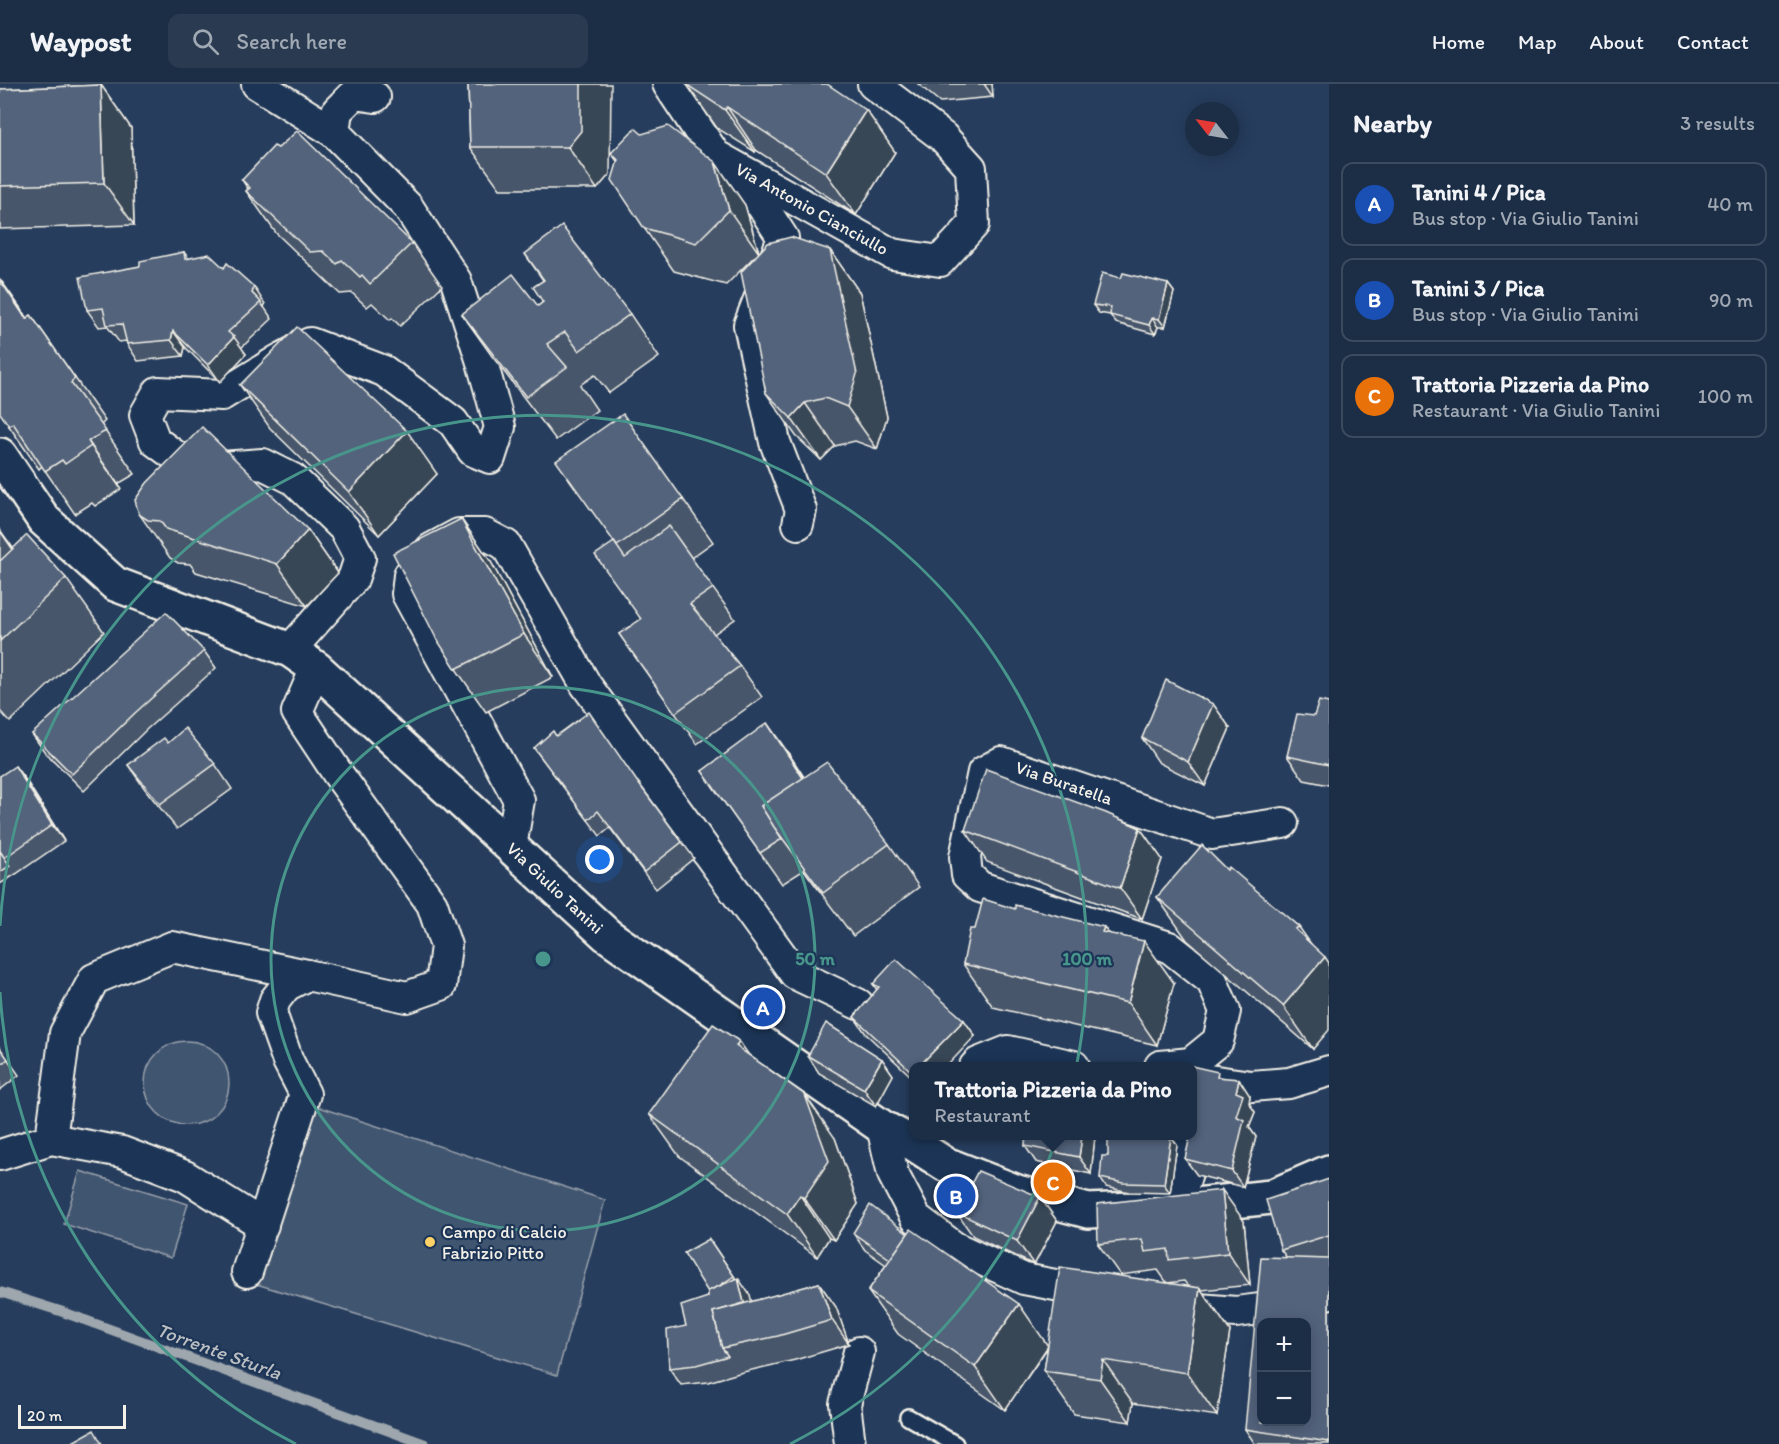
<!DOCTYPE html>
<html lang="en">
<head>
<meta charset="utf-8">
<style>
	:root { --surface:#1c2e46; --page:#293a51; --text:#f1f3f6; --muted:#a0a8b3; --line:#3a4a5f; --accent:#bca0f2 }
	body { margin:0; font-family:Itim,sans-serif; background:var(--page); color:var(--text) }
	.controls { position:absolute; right:18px; bottom:18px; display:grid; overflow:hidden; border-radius:12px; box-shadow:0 3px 15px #0003 }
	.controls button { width:54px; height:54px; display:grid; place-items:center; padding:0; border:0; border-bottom:2px solid var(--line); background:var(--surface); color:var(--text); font:30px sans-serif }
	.compass { position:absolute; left:1185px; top:18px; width:54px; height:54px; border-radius:50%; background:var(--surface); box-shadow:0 3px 15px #0003; rotate:301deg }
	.scale { position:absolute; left:18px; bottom:15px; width:108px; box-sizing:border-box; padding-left:6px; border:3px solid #f4f1e8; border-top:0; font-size:16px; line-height:21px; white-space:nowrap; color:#f4f1e8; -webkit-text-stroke:4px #1d3557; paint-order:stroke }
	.you { position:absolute; left:600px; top:776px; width:21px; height:21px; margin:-15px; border:4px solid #fff; border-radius:50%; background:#1a73e8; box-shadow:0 0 0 9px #1a73e833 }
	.badge { display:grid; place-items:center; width:39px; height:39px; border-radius:50%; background:var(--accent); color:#fff; font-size:20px; font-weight:700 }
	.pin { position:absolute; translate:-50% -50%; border:3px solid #fff; box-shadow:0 2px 6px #0006 }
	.popup { position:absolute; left:909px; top:978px; width:288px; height:78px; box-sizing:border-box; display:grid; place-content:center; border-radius:12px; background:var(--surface); filter:drop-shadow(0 2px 4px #0005); font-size:20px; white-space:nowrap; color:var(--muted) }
	.popup b { font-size:22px; color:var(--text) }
	.popup::after { content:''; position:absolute; left:50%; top:100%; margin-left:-12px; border:12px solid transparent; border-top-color:var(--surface) }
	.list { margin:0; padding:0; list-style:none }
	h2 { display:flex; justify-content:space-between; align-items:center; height:78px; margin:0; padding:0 24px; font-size:26px }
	h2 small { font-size:20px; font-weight:400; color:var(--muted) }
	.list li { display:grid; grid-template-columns:39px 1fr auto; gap:18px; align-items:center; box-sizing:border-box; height:84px; margin:0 12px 12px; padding:0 12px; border:2px solid var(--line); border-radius:12px }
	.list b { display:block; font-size:22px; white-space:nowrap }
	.list p { margin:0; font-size:20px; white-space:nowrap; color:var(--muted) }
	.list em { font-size:20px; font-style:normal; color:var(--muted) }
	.icon { flex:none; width:33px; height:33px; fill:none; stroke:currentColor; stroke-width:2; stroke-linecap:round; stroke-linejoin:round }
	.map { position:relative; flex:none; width:1329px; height:1360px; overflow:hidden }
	header { display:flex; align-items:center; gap:36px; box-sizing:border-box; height:84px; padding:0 30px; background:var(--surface); border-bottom:2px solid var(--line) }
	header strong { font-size:28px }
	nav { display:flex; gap:33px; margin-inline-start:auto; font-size:21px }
	.search { width:420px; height:54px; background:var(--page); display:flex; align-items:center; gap:15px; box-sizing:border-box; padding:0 21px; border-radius:12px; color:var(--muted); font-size:22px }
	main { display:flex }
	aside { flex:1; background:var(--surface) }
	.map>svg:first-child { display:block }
</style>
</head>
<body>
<header>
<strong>Waypost</strong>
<div class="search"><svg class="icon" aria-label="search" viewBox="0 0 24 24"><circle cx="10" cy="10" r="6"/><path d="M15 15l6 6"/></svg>Search here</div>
<nav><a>Home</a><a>Map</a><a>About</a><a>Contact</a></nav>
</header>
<main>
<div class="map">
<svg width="1329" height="1360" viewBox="0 0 1329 1360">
	<rect width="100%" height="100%" fill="#263d5d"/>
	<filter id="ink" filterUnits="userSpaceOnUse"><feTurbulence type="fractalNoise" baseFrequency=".0167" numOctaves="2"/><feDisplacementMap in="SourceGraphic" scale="12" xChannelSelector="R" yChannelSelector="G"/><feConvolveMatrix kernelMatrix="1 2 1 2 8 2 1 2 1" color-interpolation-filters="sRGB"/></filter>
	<g filter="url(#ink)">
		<g fill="#40546f" stroke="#9aa2ac" stroke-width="1.5">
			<circle cx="187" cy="999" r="42"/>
			<polygon points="309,1020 605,1116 557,1291 253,1199"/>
			<polygon points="80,1087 188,1120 171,1174 64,1140"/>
		</g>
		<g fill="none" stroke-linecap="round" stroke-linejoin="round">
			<polyline stroke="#9fa7ae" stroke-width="10" points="0,1208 60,1227 425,1360"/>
			<g stroke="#f4f1e8" stroke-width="20">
				<polyline id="lane" points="908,1333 955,1360"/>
			</g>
			<g stroke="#f4f1e8" stroke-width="34">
				<g id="street">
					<polyline points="257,0 334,48 408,123 456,197 482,278 500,343 490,374 473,367 453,338 384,287 310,259 277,277 222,311 158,308 145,331 155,357 193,385 263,380 293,395 344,444 360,474 353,495 290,566"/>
					<polyline points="668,0 715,71 892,170 940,177 974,140 971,84 943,53 873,0"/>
					<polyline points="334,48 337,27 354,10 375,13"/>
					<polyline points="731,97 761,120 783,154 749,241 775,358 801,426 798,440"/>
					<polyline points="511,763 519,716 407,510 409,491 431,465 459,450 485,450 506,461 586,601 795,890 858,920"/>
					<polyline points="975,982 978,979 1008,967 1074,982"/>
					<polyline points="1160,982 1191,979 1218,957 1225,927 1212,897 1169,863 980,803 967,791 965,773 983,688 1001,678 1212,750 1283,739"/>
					<polyline points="1202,995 1251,1002 1289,999 1329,987"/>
					<polyline points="882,1043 893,1090 916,1134 954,1163 1024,1195 1097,1209"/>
					<polyline points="1170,1052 1196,1057 1177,1123"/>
					<polyline points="51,1055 65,949 94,895 172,863 307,891"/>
					<polyline points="0,1071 51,1055 122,1068 185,1092 263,1141"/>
					<polyline points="247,1188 305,1010 288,977 271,929 275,916 286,902 307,891 407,913 441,901 446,862 432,820 338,690 297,628 316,584"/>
					<polyline points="1174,1223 1236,1228 1293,1221 1329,1209"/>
					<polyline points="850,1360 845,1320 859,1268"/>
				</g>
			</g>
			<g stroke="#f4f1e8" stroke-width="38">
				<polyline id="secondary" points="0,371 44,436 115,500 290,566 316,584 607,851 882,1043 914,1060 945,1080 1017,1108 1088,1127 1177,1123 1271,1113 1329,1088"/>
			</g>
			<use href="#lane" stroke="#1d3557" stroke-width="15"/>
			<use href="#street" stroke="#1d3557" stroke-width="30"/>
			<use href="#secondary" stroke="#1d3557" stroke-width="33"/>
		</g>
		<g fill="#47566a" stroke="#f4f1e8" stroke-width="1.5">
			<polygon points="468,0 610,90 597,105 500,105 470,63"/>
			<polygon points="918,0 992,0 993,13 940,18"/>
			<polygon points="101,1 131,44 134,141 0,145 0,5"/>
			<polygon points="687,1 866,26 895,68 856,131 756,66 755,68 717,44"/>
			<polygon points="642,50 715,78 745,121 759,168 830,166 860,209 887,333 877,365 855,357 835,362 821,376 796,352 766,309 754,173 726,201 674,187 644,144 617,77 611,69"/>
			<polygon points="242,96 412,159 442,202 400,242 392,234 390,236 372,219 367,223 352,209 340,210 276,149 246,107 248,105"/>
			<polygon points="184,168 188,174 224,184 265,220 264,223 272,235 241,264 246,270 220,298 185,263 183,272 138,277 127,260 126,257 119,258 107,242 99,243 87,226 140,182"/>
			<polygon points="525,170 630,230 659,273 609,309 595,291 580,301 597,326 556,356 492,272 462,230 538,222 543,218 543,196"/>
			<polygon points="1121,194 1168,200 1174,208 1165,243 1158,243 1155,250 1116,239 1110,231 1099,229 1093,221"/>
			<polygon points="31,231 105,337 101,341 135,390 118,400 121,405 95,422 92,419 75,430 42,382 39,385 9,342 27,234"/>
			<polygon points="240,301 437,390 379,451 270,344"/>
			<polygon points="683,415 713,458 691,474 735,535 714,550 740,582 762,613 697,660 619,550 641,536 613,458"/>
			<polygon points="140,431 308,446 338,489 307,522 196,488 190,480 178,479 170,474"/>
			<polygon points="461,435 491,478 553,593 486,628 456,585"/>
			<polygon points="0,446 13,464 66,494 104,548 10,638 0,627"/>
			<polygon points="204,567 216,584 146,646 84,707 44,667 32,650"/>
			<polygon points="1329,619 1329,701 1304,696 1287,672 1314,632"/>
			<polygon points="1213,620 1230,644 1205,702 1159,679 1142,654"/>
			<polygon points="557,651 638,698 694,774 656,805 610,744 600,752 534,664"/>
			<polygon points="168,659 215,680 232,705 177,745 145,705 128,681"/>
			<polygon points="789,670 804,693 889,760 919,803 853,852 804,786 782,800 702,687"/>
			<polygon points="0,692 27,698 64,757 16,790 0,800"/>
			<polygon points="1140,744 1162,775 1142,835 987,778 965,746"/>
			<polygon points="1227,786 1299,843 1311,860 1313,965 1187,856 1157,813"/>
			<polygon points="1015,825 1109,849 1174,899 1157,961 993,923 963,880 975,845"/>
			<polygon points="873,900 964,936 975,952 914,982 914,995 866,950 854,933 877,906"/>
			<polygon points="0,964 19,991 0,1006"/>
			<polygon points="750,972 835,1054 858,1120 834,1156 829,1154 817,1173 679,1072 649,1030"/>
			<polygon points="808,972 882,975 893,991 876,1022 819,989"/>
			<polygon points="1192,982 1222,994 1250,1012 1249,1019 1255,1028 1249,1043 1256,1053 1243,1103 1197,1091 1185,1075 1192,1052"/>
			<polygon points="1026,1052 1095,1052 1091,1090 1036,1078 1025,1062"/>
			<polygon points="1177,1061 1170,1109 1129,1108 1106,1103 1100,1094 1108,1072"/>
			<polygon points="1329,1095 1329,1360 1255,1360 1245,1345 1287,1174 1281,1166"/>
			<polygon points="1040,1113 1057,1137 1034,1181 973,1152 956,1128"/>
			<polygon points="1244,1137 1250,1201 1201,1206 1230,1247 1217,1332 1133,1319 1130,1338 1074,1330 1044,1287 1048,1263 1005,1326 898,1250 868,1207 886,1181 865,1166 853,1149 1048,1262 1188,1202 1184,1197 1167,1199 1158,1186 1120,1191 1098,1160"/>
			<polygon points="709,1155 736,1195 750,1211 751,1218 819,1199 836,1223 849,1260 795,1276 739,1289 708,1298 681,1301 669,1284 686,1242 708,1213"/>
		</g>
		<g fill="#394656" stroke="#f4f1e8" stroke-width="1.5">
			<polygon points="581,0 611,0 610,90 597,105 568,63"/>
			<polygon points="984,0 992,0 993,13"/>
			<polygon points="101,1 131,44 134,141 104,99"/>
			<polygon points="727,23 756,66 755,68 725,26"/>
			<polygon points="866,26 895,68 856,131 826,89"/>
			<polygon points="715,78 745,121 759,169 729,126"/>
			<polygon points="830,166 860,209 887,333 877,365 847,323"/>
			<polygon points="0,195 22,226 56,277 26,235"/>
			<polygon points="1168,200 1174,208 1165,243 1159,235"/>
			<polygon points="254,203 265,220 264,223 252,209"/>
			<polygon points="1152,234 1158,243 1155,250 1149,241"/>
			<polygon points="173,247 185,263 183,272 171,256"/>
			<polygon points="234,253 246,270 220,298 208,281"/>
			<polygon points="805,319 835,362 821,376 791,334"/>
			<polygon points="407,347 437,390 379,451 349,408"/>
			<polygon points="88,357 118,400 121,405 91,362"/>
			<polygon points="461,435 491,478 553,593 524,550"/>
			<polygon points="0,446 28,487 0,447"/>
			<polygon points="308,446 338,489 307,522 277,480"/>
			<polygon points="1213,620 1230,644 1205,702 1188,678"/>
			<polygon points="767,639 789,670 832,737 810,705"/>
			<polygon points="15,682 27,698 64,757 52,741"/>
			<polygon points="1140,744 1162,775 1142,835 1120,804"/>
			<polygon points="1104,843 1134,886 1102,848"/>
			<polygon points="1144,857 1174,899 1157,961 1128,919"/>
			<polygon points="1325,873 1329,879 1329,946 1313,965 1283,922"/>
			<polygon points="964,936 975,952 947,982 919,982"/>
			<polygon points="739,957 769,1000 736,962"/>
			<polygon points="882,975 893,991 876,1022 864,1005"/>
			<polygon points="1239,995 1250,1012 1249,1019 1255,1028 1249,1043 1256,1053 1243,1103 1232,1087 1236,1032 1236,1008"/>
			<polygon points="805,1011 835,1054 858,1120 834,1156 804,1114"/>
			<polygon points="1082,1052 1095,1052 1091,1090 1079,1073"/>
			<polygon points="1171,1052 1177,1061 1170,1109 1164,1100"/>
			<polygon points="1222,1106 1244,1137 1250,1201 1228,1169"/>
			<polygon points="800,1111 829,1154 817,1173 787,1130"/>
			<polygon points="1040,1113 1057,1137 1034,1181 1017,1157"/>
			<polygon points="738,1194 750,1211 758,1244 746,1227"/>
			<polygon points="819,1199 836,1223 849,1260 832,1236"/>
			<polygon points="1200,1204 1230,1247 1217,1332 1187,1289"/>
			<polygon points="1019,1220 1048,1262 1005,1326 975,1283"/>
			<polygon points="1103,1276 1133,1319 1130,1338 1100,1295"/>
		</g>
		<g fill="#52647b" stroke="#f4f1e8" stroke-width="1.5" fill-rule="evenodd">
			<polygon points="468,0 581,0 581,47 568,63 470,63"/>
			<polygon points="688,0 827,0 866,26 826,89 727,23 725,26 687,1"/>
			<polygon points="101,1 104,99 0,102 0,5"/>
			<polygon points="668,42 715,78 729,126 696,159 644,144 612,96 618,76 611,69 635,44 642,50"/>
			<polygon points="297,47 412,159 370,200 362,191 360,193 342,176 337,180 323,167 310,168 246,107 250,104 242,96 274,62 278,64"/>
			<polygon points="562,142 630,230 579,267 565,248 547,260 567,283 526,313 462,230 513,190 538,222 543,218 533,203 544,196 525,170"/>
			<polygon points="791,153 830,166 857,290 847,323 825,314 805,319 791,334 766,309 741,188 768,159"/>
			<polygon points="184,168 185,175 209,170 224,184 227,179 254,203 252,209 261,218 228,248 234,253 208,281 173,247 171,256 127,260 122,240 107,241 103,224 87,226 80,193 140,182 140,177"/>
			<polygon points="1102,189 1121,194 1123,189 1168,200 1159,235 1152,234 1149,241 1110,231 1111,223 1093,221"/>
			<polygon points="0,196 26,235 31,231 75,294 71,299 106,347 88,357 91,362 65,380 62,376 45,387 13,339 9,342 0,329"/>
			<polygon points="297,243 407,347 349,408 240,301"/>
			<polygon points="623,330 683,415 617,462 556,377"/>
			<polygon points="202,343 308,446 277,480 166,445 160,437 148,436 140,431 137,424 135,416 147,399"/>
			<polygon points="461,435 524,550 456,585 436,554 393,469"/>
			<polygon points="669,442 713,504 690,520 740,582 675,629 619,550 641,535 595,471 614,458 625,474"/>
			<polygon points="27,451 66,494 0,557 0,477"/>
			<polygon points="166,528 204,567 135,629 72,690 32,650"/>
			<polygon points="1166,596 1213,620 1188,678 1142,654"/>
			<polygon points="1319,617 1329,619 1329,681 1287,672 1297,630 1314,632"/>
			<polygon points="589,628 636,696 682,758 644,788 598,727 588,736 534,664 553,647 556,652"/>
			<polygon points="767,639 803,694 761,722 782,755 760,769 702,687"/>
			<polygon points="185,644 215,680 160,720 128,681 164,654 168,659"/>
			<polygon points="827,678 889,760 823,809 774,743 761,722"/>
			<polygon points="15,682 52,741 4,774 0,767 0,692"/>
			<polygon points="986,685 1106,729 1140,744 1120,804 965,746"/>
			<polygon points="1202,761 1227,786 1229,783 1299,843 1295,845 1325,873 1283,922 1157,813"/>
			<polygon points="0,767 10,782 0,788"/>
			<polygon points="983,815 1015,825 1015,821 1104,843 1102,848 1144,857 1128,919 963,880 970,845 975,845"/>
			<polygon points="896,875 964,936 919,982 914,982 913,989 854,933 879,903 873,900"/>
			<polygon points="826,939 882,975 864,1005 808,972"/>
			<polygon points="713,940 739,957 736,962 805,1011 829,1077 804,1114 800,1111 787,1130 649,1030"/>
			<polygon points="0,964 8,975 0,981"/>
			<polygon points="1132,980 1149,982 1132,982"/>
			<polygon points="1187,981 1218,988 1217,993 1239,995 1236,1008 1243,1011 1236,1032 1244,1036 1232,1087 1185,1075 1190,1052 1192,1052 1192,1036 1194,1029 1192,1028 1192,982 1186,982"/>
			<polygon points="1026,1052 1082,1052 1079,1073 1025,1062"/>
			<polygon points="1108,1052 1122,1052 1127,1053 1128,1052 1171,1052 1164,1100 1123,1099 1100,1094 1102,1072 1108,1072"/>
			<polygon points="978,1087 1040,1113 1017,1157 956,1128"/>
			<polygon points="1329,1095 1329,1151 1281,1166 1266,1116"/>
			<polygon points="1222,1106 1228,1169 1169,1176 1168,1165 1145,1168 1142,1155 1098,1160 1097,1120"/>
			<polygon points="870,1121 908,1150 890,1175 853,1149"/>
			<polygon points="911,1145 1019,1220 975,1283 868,1207"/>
			<polygon points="709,1155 734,1192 719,1202 708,1207 708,1208 684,1169"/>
			<path d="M1261 1173 1329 1175V1358L1245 1345ZM1262 1239H1306V1338H1262Z"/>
			<polygon points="1060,1183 1200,1204 1187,1289 1103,1276 1100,1295 1044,1287"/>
			<polygon points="738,1194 744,1219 713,1228 722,1264 728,1272 696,1281 669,1284 667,1246 686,1242 681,1222 708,1213 708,1207"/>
			<polygon points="819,1199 832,1236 778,1252 722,1264 713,1228"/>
			<polygon points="94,1346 102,1360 69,1360"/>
		</g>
	</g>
	<g fill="none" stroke="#48958c" stroke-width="3">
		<circle cx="543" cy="875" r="272"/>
		<path d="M296 1360A544 544 0 0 1 0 908M0 842A544 544 0 1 1 790 1360"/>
	</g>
	<circle fill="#ffd166" stroke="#1d3557" stroke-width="2" cx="430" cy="1158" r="6"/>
	<g text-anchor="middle" stroke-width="4.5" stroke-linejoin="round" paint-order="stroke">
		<g font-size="18" fill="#f4f1e8" stroke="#1d3557">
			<text transform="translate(812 125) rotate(29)" y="6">Via Antonio Cianciullo</text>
			<text transform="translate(1064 699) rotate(19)" y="6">Via Buratella</text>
			<text transform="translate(555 804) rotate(43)" y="6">Via Giulio Tanini</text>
		</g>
		<g font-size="18" fill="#f4f1e8" stroke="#1d3557" text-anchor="start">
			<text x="442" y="1154">Campo di Calcio<tspan x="442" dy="21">Fabrizio Pitto</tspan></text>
		</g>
		<g font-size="20" font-style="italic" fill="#bcbfc2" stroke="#1d3557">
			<text transform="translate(219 1267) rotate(20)" y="7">Torrente Sturla</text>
		</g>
	</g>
	<circle cx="543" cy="875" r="9" fill="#48958c" stroke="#1d3557" stroke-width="3"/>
	<g font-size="18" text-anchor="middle" font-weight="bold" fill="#48958c" stroke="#1d3557" stroke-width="4.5" stroke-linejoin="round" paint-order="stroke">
		<text x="815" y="881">50 m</text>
		<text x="1087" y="881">100 m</text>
	</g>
</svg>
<div class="controls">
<button>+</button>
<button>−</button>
</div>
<svg class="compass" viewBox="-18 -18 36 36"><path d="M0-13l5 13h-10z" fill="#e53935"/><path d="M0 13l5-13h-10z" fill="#a0a8b3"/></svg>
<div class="scale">20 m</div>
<div class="you"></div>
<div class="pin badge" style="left:763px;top:923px;background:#1a4fb4">A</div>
<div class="pin badge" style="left:956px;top:1112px;background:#1a4fb4">B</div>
<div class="pin badge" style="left:1053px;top:1098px;background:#e8710a">C</div>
<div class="popup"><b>Trattoria Pizzeria da Pino</b>Restaurant</div>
</div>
<aside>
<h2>Nearby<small>3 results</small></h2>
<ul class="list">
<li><span class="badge" style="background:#1a4fb4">A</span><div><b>Tanini 4 / Pica</b><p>Bus stop · Via Giulio Tanini</p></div><em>40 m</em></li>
<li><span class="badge" style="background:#1a4fb4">B</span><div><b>Tanini 3 / Pica</b><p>Bus stop · Via Giulio Tanini</p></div><em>90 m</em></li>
<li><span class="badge" style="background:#e8710a">C</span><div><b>Trattoria Pizzeria da Pino</b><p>Restaurant · Via Giulio Tanini</p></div><em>100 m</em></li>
</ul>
</aside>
</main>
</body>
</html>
